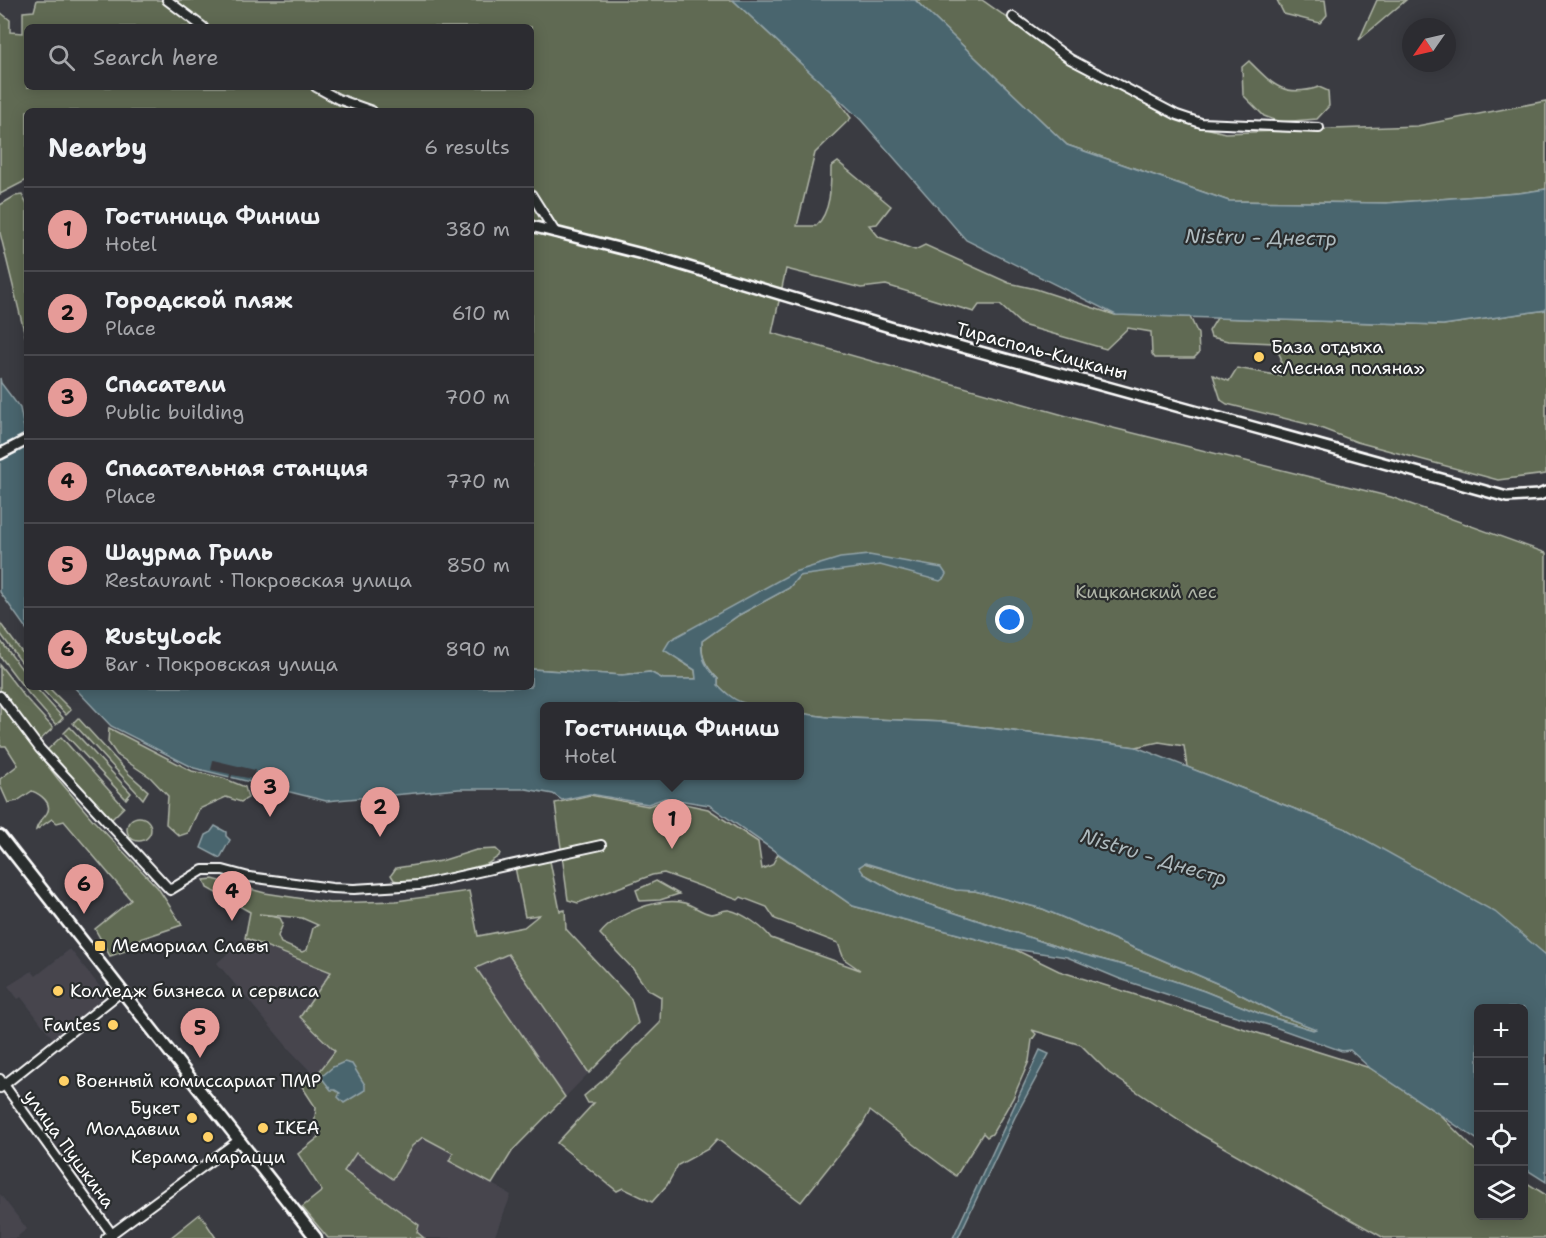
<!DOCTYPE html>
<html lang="en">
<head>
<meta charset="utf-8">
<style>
	:root { --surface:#2c2c31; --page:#38383d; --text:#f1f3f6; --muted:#a6a7ab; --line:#48484d; --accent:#e69b98 }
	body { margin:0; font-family:"Shantell Sans",sans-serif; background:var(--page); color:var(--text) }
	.controls { position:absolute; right:18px; bottom:18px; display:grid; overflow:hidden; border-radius:9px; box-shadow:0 3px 15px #0003 }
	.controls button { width:54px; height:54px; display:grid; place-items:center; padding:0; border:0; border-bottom:2px solid var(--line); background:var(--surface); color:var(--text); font:30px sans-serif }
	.compass { position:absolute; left:1402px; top:18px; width:54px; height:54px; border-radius:50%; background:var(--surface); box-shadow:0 3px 15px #0003; rotate:236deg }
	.you { position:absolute; left:1010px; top:620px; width:21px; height:21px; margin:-15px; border:4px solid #fff; border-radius:50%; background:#1a73e8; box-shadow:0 0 0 9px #1a73e833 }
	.badge { display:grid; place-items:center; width:39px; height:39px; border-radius:50%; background:var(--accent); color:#111; font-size:20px; font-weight:700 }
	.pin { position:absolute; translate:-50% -50px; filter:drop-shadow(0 2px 3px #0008) }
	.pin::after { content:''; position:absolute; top:32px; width:21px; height:18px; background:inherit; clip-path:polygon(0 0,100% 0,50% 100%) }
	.popup { position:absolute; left:540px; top:702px; width:264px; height:78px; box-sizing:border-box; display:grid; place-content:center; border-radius:9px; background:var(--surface); filter:drop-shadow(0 2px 4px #0005); font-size:20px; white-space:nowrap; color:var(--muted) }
	.popup b { font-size:22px; color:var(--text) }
	.popup::after { content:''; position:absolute; left:50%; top:100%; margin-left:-12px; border:12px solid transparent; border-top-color:var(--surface) }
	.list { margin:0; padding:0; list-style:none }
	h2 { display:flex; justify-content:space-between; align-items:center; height:78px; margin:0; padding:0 24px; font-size:26px }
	h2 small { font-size:20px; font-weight:400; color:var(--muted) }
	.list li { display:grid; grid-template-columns:39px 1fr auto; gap:18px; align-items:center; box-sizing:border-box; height:84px; padding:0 24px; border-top:2px solid var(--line) }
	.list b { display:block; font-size:22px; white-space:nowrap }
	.list p { margin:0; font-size:20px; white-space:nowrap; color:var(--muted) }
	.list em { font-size:20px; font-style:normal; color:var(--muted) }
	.icon { flex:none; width:33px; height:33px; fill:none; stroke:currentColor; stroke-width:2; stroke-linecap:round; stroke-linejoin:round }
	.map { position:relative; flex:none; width:1546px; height:1238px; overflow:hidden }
	.search { position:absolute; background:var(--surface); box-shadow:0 3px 15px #0003; left:24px; top:24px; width:510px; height:66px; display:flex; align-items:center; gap:15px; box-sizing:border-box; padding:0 21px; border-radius:9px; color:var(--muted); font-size:22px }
	.panel { position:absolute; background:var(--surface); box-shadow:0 3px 15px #0003; left:24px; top:108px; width:510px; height:582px; border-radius:9px }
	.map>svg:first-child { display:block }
</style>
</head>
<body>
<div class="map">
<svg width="1546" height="1238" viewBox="0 0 1546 1238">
	<rect width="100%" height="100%" fill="#3a3b41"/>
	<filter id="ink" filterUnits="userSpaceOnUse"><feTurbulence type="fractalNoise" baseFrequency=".0167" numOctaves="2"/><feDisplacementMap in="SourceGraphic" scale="12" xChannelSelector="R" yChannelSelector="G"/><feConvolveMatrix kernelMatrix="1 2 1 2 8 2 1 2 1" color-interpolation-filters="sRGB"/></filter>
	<g filter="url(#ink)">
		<g fill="#46454e">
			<polygon points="566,929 631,999 638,1023 513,1150 492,1184 511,1195 494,1238 425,1238 417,1232 418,1225 343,1171 370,1134 290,1050 217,963 245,938 401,1000"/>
			<polygon points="70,949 108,997 54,1040 21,997 18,999 8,986 32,971 36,976"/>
			<polygon points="0,1194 27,1229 18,1236 19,1238 0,1238"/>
		</g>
		<g fill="#606b52" stroke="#b0b5a8" stroke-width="1.5" fill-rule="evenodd">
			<path d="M37 0H733L831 91 851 118 815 153 797 226H816C831 212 831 186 831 167L838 162 891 206 877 224 869 225 879 237 915 250 925 245 1009 283 1036 289 1115 315 1190 317 1198 334 1199 353 1194 358H1155L1152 354 1151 332 1128 328 1106 349 1022 325 1000 305H979L974 312 886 285 861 288 786 269 772 333 1081 420 1391 497 1546 553V955L1346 829 1187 767 1184 746 1159 742 1136 747 943 722 827 717 800 713V706C779 706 749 712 732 699 727 695 722 689 718 685V679C706 667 701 658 702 641L739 615 789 588 799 576 670 640 680 661 695 670 696 679H663L650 672 622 675 531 669V111H27V180L0 194V12L10 20V32L23 33V12L34 11ZM27 27H531V87H27Z"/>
			<polygon points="915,0 982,0 1063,57 1186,123 1225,133 1417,126 1546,101 1546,189 1519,193 1386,203 1229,201 1067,145"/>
			<polygon points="1277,0 1325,0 1327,15 1320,23 1284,14"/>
			<polygon points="1377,0 1406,0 1359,40"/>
			<path d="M1249 61C1273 85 1284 98 1319 87L1328 91 1329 106 1317 119 1280 122 1264 116 1243 95 1242 67Z"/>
			<polygon points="22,195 27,205 27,343 0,233 0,205 15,196"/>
			<polygon points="1546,310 1546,474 1498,480 1357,442 1315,426 1227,404 1221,400 1213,375 1229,381 1237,368 1281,376 1281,358 1274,343 1228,341 1211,337 1209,331 1217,318 1443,325"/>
			<polygon points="0,623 27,659 27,670 0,633"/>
			<polygon points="0,640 27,676 27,687 35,687 63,718 56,725 28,693 0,656"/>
			<polygon points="0,665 24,696 53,728 38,742 0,691"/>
			<polygon points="40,687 48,687 71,710 66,715"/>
			<path d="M0 704 58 779 93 820 158 888 182 925 137 940 125 951 110 956 95 929 131 900 64 821 57 823 52 819 36 830C38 821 43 820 47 813 53 803 40 794 32 791L17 801 8 803 0 785V779L18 765 6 746H0Z"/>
			<polygon points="78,718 129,774 148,791 143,799 73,723"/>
			<polygon points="70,727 131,793 126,799 64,733"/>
			<polygon points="109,728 192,771 223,778 245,787 248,798 241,802 226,797 199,809 188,833 179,836 166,824 168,796 150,777 117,755 108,742"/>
			<polygon points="61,737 124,807 110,821 45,752"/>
			<path d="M590 795 648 806 666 800 708 809 758 842 762 869 772 865 778 854 853 906 1014 949 1059 971 1370 1068 1440 1115 1478 1153V1216H1524V1181L1546 1195V1238H1384L1202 1135 1109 1073 1081 1045 1032 1030 1036 1034 1032 1040 1029 1061 1013 1098 992 1134 987 1137 983 1133 956 1176 870 1111 862 1125 801 1202 717 1139 708 1149 678 1165 667 1185 652 1202 623 1188 617 1191 557 1143 594 1103H588L584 1096 602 1081 660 1023 661 997 647 989 633 969 600 934C617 913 658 897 685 903 693 905 702 913 711 914 717 914 723 909 729 910 743 913 763 927 771 938L860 970 844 959 838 943 775 919 767 907 741 897 738 900 664 873 652 875 578 903 568 900 555 803Z"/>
			<circle cx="139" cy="829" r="12"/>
			<polygon points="496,849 500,853 499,856 487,864 407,884 394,880 391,875 396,868 441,861 476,850"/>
			<path d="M550 861 560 911 565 910 566 929 631 999 638 1023 589 1073 508 954 476 968 565 1097 513 1150 492 1184 449 1161 453 1153 423 1137 412 1146 393 1179 356 1153 344 1171 419 1225 417 1232 424 1238H328L302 1207 322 1191 298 1154 319 1137 314 1127 316 1108 301 1085 316 1076 335 1051 300 1017 331 972 245 938 250 912 207 888 204 880 213 879 265 893 330 903 396 901 469 891 478 936 524 927 539 915 525 917 515 867ZM259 914 302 918 318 925 313 928 307 950 302 952 281 943 278 936 283 924 280 918Z"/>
			<polygon points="864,863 956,890 975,891 1043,909 1228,988 1282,1016 1317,1029 1313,1030 1261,1014 1204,991 1138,969 1070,951 901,895 864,874 858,868"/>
			<polygon points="656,881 679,894 660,900 640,901 636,890"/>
			<polygon points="200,1214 216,1238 170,1238"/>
		</g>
		<g fill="#4a656e" stroke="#92a3a8" stroke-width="1.5" fill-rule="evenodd">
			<polygon points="733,0 915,0 1067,145 1229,201 1386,203 1519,193 1546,189 1546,310 1443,325 1116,315 966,240 861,120"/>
			<polygon points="0,378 1,383 20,408 27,443 27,630 0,592"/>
			<path d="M869 555 942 568 946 574 944 578 940 581 880 565 799 576 789 588 739 615 702 641C700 658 706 667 718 679V685C732 699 738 703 758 706H544V776H800V713L827 717 943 722 1136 747 1346 829 1495 912 1546 955V1182L1524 1168V1008H1478V1140L1370 1068 1350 1050 1342 1051 1272 1026 1215 1010 1120 979 1067 957 1014 949 853 906 709 805 665 798 648 804 590 794 562 800 553 794 526 789H459L326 801 194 768 111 726 74 687H531V669L622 675 650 672 663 679H696L695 670 664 650 670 640 794 572 840 558ZM865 863 956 890 975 891 1043 909 1228 988 1282 1016 1316 1029 1313 1030 1261 1014 1204 991 1138 969 1070 951 901 895 864 874 859 867Z"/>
			<polygon points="215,826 226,832 226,836 230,840 220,858 201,848 206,835 210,833"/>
			<polygon points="1040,1050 1049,1054 1015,1117 958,1238 953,1238"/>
			<polygon points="344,1062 352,1064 365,1085 365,1090 344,1103 338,1097 340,1093 335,1090 331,1090 321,1077 333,1067"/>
		</g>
		<polygon fill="#3a3b41" points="213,760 255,770 253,779 232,775 231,779 229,779 230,774 211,770"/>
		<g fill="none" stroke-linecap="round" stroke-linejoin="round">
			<g stroke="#fff" stroke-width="12">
				<g id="minor">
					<polyline points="167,0 203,27"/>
					<polyline points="1013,17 1070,59 1177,115 1201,123 1319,128"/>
					<polyline points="316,87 338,99 372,111"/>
					<polyline points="531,194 555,232"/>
					<polyline points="0,696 40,749 170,890 203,870 223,870 249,877 332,888 354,889 419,885 601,845"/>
					<polyline points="0,1079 112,1234 112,1238"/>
					<polyline points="0,1088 122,991"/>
					<polyline points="106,1238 239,1140"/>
				</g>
			</g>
			<g stroke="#fff" stroke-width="14">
				<g id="tertiary">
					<polyline points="531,226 662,259 893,328 1507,497 1539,495 1546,492"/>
					<polyline points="0,454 27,440"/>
				</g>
			</g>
			<g stroke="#fff" stroke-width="15">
				<polyline id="secondary" points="0,836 316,1238"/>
			</g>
			<use href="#minor" stroke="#2a2d2e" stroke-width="8"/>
			<use href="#tertiary" stroke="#2a2d2e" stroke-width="9"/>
			<use href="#secondary" stroke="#2a2d2e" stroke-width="10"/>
		</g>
	</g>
	<g fill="#ffd166" stroke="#2a2d2e" stroke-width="2">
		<circle cx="1259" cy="357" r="6"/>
		<rect x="94" y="940" width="12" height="12" rx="3"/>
		<circle cx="58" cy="991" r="6"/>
		<circle cx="113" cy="1025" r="6"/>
		<circle cx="64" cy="1081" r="6"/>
		<circle cx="192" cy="1118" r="6"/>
		<circle cx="263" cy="1128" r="6"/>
		<circle cx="208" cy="1137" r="6"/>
	</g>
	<g text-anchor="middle" stroke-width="4.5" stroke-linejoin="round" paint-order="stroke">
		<g font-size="18" fill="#fff" stroke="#2a2d2e" text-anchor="start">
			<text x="1271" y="353">База отдыха<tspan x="1271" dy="21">«Лесная поляна»</tspan></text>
			<text x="112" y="952">Мемориал Славы</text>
			<text x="70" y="997">Колледж бизнеса и сервиса</text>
			<text x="101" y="1031" text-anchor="end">Fantes</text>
			<text x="76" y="1087">Военный комиссариат ПМР</text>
			<text x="180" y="1114" text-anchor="end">Букет<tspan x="180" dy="21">Молдавии</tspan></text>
			<text x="275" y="1134">IKEA</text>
			<text x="208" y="1163" text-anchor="middle">Керама марацци</text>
		</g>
		<g font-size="18" fill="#fff" stroke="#2a2d2e">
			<text transform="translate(1042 351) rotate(15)" y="6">Тирасполь-Кицканы</text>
			<text transform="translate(69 1149) rotate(54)" y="6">улица Пушкина</text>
		</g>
		<g font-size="18" fill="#b0b5a8" stroke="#2a2d2e">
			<text x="1146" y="598">Кицканский лес</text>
		</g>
		<g font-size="20" font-style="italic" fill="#aebabe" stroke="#2a2d2e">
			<text transform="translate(1261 237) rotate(1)" y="7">Nistru - Днестр</text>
			<text transform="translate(1154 857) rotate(17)" y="7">Nistru - Днестр</text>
		</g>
	</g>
</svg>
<div class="controls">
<button>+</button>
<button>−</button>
<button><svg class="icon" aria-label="locate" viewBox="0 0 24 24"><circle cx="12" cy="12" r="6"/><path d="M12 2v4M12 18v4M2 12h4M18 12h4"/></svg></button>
<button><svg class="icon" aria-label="layers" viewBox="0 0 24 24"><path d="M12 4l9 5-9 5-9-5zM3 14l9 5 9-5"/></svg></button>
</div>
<svg class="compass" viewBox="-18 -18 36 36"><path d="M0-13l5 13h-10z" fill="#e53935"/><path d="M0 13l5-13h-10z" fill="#a6a7ab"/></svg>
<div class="you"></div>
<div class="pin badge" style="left:672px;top:849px">1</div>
<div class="popup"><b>Гостиница Финиш</b>Hotel</div>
<div class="pin badge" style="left:380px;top:837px">2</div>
<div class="pin badge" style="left:270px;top:817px">3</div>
<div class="pin badge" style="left:232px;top:921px">4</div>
<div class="pin badge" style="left:200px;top:1058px">5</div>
<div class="pin badge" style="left:84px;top:914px">6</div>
<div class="search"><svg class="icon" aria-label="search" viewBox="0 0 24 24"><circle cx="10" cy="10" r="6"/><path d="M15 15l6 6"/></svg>Search here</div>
<section class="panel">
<h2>Nearby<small>6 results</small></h2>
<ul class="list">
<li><span class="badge">1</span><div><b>Гостиница Финиш</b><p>Hotel</p></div><em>380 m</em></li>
<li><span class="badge">2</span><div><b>Городской пляж</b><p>Place</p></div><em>610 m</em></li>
<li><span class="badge">3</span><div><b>Спасатели</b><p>Public building</p></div><em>700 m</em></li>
<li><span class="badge">4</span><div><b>Спасательная станция</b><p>Place</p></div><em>770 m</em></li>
<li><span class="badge">5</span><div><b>Шаурма Гриль</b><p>Restaurant · Покровская улица</p></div><em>850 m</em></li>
<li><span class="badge">6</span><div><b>RustyLock</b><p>Bar · Покровская улица</p></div><em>890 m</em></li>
</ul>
</section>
</div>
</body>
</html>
